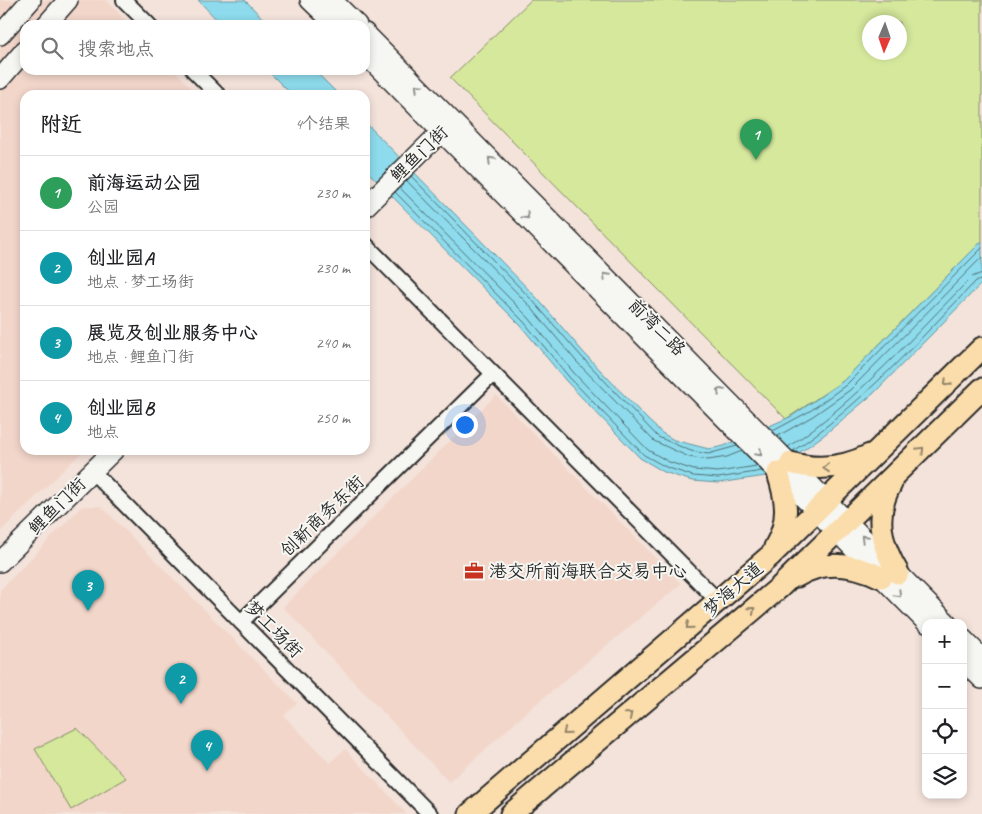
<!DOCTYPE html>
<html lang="zh">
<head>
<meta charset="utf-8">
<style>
	:root { --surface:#fff; --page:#f6f6f6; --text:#202124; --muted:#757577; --line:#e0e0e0; --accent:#ea580c }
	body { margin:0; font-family:Caveat,"LXGW WenKai TC",sans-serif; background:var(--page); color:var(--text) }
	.controls { position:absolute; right:15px; bottom:15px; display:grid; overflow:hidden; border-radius:10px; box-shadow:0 2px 8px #0003 }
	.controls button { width:45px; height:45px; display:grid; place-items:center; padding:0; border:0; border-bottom:1px solid var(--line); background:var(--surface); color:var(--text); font:25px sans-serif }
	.compass { position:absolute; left:862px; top:15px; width:45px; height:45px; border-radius:50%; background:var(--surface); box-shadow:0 2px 8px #0003; rotate:182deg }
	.you { position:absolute; left:464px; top:424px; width:18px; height:18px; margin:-12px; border:4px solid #fff; border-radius:50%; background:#1a73e8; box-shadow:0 0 0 8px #1a73e833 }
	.badge { display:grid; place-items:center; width:32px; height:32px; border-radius:50%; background:var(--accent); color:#fff; font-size:16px; font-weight:700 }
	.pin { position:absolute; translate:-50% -41px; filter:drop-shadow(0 1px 2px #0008) }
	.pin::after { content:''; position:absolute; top:26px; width:18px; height:15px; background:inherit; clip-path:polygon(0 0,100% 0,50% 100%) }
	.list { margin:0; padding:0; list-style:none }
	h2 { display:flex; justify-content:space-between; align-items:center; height:65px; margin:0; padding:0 20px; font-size:21px }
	h2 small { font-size:16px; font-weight:400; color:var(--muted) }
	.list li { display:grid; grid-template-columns:32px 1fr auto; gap:15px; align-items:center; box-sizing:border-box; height:75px; padding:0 20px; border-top:1px solid var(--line) }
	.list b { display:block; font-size:19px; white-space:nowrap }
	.list p { margin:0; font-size:16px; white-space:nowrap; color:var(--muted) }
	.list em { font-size:16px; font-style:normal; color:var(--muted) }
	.icon { flex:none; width:28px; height:28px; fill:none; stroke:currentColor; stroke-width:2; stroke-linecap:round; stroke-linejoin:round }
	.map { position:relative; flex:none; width:982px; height:814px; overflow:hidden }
	.search { position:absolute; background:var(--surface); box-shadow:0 2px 8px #0003; left:20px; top:20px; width:350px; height:55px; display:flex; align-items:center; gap:12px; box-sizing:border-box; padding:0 18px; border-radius:15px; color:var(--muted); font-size:19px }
	.panel { position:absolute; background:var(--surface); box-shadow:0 2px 8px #0003; left:20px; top:90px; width:350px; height:365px; border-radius:15px }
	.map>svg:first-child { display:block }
</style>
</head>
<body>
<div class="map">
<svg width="982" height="814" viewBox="0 0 982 814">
	<rect width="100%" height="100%" fill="#f4e3db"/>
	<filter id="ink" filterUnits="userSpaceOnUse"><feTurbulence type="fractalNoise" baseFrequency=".02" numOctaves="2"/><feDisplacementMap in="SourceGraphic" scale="10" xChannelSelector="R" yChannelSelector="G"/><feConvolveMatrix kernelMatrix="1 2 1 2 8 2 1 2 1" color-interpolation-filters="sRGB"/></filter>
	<g filter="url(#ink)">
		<g fill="#f2d6ca">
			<polygon points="0,0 106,0 130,25 25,25 25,70 174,70 198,95 25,95 25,450 84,450 0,532"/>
			<polygon points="496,395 681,584 535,705 449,782 283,607"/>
			<polygon points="82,506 101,506 297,703 284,716 330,763 345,749 405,812 405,814 0,814 0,590"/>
		</g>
		<g fill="#d5e89c" stroke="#808a64" fill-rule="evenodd">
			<path d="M531 0H982V241L843 381 786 419 450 78ZM870 22H900V52H870Z"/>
			<polygon points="77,728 126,778 71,810 35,749"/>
		</g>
		<g fill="#8ddbec" stroke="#66959f">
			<polygon points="198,0 245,0 269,25 222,25"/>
			<polygon points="267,70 314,70 339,95 292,95"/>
			<polygon points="365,122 537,298 584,353 647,419 662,433 674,440 709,449 724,446 792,416 843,381 982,241 982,283 873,394 824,435 799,453 766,476 718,483 692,481 664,472 640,458 566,381 521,326 365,169"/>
		</g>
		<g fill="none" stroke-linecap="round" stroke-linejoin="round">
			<g stroke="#527178" stroke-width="1">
				<polyline points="411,176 533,301 581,356 658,437 691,451 708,454 737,446"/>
				<polyline points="407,181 529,305 576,361 654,441 689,457 708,460 727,457 742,451"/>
				<polyline points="400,188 529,318 574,373 648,450 669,462 694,470 718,472 757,466"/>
				<polyline points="395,192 524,322 569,377 644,455 666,467 693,476 718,478 762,471"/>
				<polyline points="773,431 810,411 846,385 982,248"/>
				<polyline points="778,436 813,416 850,390 982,257"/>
				<path d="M788 447C858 400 913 336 972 277L982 273"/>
				<path d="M793 451C862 404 918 341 976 281L982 280"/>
			</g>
			<g stroke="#2b2b2b" stroke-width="18">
				<g id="street">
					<polyline points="124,0 149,25"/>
					<polyline points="193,70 218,95"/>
					<polyline points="365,244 718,601"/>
					<polyline points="92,471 430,814"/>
					<polyline points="241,622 493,374"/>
				</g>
			</g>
			<g stroke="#2b2b2b" stroke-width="22">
				<g id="secondary">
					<polyline points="310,0 336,25"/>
					<polyline points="332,0 357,25"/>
					<polyline points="46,25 68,0"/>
					<polyline points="365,33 947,623"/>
					<polyline points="0,35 31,0"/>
					<polyline points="365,54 927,623"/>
					<polyline points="0,79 25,50"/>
					<polyline points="365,207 451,122"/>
					<polyline points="0,562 114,450"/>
					<polyline points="963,639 982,658"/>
					<polyline points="963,660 982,679"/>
				</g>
			</g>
			<g stroke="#2b2b2b" stroke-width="25">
				<g id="primary">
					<path d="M791 463C818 471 844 468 870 455"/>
					<path d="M891 484C873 515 881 545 898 573"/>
					<path d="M775 547C790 521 787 500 778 473"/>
					<path d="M797 576C825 559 854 564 881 577"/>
					<polyline points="470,814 770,556 982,348"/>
					<polyline points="511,814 780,587 982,389"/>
				</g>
			</g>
			<use href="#street" stroke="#f6f6f2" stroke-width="14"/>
			<use href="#secondary" stroke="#f6f6f2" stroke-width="19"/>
			<use href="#primary" stroke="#fbddab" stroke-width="21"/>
		</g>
		<defs><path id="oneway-chevron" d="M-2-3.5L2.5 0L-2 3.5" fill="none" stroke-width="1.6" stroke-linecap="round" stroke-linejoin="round" transform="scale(1.25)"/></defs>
		<g stroke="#90908e">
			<use href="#oneway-chevron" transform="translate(418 87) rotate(-135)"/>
			<use href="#oneway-chevron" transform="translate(491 160) rotate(-135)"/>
			<use href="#oneway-chevron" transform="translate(526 216) rotate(46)"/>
			<use href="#oneway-chevron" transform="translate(606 276) rotate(-135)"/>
			<use href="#oneway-chevron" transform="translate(720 391) rotate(-135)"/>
			<use href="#oneway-chevron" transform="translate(759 453) rotate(46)"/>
			<use href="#oneway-chevron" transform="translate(864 538) rotate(-135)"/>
			<use href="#oneway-chevron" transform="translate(898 594) rotate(45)"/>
		</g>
		<g stroke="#93846b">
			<use href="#oneway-chevron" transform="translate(947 383) rotate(135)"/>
			<use href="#oneway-chevron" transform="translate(921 450) rotate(-45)"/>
			<use href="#oneway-chevron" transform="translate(826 468) rotate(175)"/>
			<use href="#oneway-chevron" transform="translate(752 610) rotate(-40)"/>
			<use href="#oneway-chevron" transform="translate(689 626) rotate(139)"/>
			<use href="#oneway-chevron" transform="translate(629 715) rotate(-40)"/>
			<use href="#oneway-chevron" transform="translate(566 732) rotate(140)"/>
		</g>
	</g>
	<defs>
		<g id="office-bare" transform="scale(1.5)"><path d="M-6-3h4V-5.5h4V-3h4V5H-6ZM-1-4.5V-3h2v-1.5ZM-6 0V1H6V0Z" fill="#c8321e" stroke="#f6f6f2" stroke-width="2.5" paint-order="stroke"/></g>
	</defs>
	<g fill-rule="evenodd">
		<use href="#office-bare" x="474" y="571"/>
	</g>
	<g text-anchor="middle" stroke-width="4" stroke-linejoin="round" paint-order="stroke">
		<g font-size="18" fill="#2b2b2b" stroke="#f6f6f2">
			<text transform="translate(419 154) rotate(-44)" y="6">鲤鱼门街</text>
			<text transform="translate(657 327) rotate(45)" y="6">前湾二路</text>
			<text transform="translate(57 506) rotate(-45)" y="6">鲤鱼门街</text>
			<text transform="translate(322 516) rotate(-44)" y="6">创新商务东街</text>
			<text transform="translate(733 589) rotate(-41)" y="6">梦海大道</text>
			<text transform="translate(274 629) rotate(45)" y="6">梦工场街</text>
		</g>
		<g font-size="18" fill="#2b2b2b" stroke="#f6f6f2" text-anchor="start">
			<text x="489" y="577">港交所前海联合交易中心</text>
		</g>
	</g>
</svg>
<div class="controls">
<button>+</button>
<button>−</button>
<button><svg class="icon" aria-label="locate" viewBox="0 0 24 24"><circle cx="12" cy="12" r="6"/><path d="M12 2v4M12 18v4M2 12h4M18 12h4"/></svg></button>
<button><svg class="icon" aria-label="layers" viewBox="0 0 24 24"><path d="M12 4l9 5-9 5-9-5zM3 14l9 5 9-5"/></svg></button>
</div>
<svg class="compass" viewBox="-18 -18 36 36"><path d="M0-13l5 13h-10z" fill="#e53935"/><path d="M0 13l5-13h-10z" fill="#757577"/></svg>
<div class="you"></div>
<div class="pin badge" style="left:756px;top:160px;background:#2e9e5b">1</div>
<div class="pin badge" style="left:181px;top:704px;background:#0f9aa8">2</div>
<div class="pin badge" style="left:88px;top:611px;background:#0f9aa8">3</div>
<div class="pin badge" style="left:207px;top:771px;background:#0f9aa8">4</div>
<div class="search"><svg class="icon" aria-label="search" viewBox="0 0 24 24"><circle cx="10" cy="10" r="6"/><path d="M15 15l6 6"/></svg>搜索地点</div>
<section class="panel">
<h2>附近<small>4个结果</small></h2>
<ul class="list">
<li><span class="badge" style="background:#2e9e5b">1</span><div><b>前海运动公园</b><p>公园</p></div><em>230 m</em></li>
<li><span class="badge" style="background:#0f9aa8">2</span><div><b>创业园A</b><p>地点 · 梦工场街</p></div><em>230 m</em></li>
<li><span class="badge" style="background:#0f9aa8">3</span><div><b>展览及创业服务中心</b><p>地点 · 鲤鱼门街</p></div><em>240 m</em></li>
<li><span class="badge" style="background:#0f9aa8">4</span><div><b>创业园B</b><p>地点</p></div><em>250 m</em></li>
</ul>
</section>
</div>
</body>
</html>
